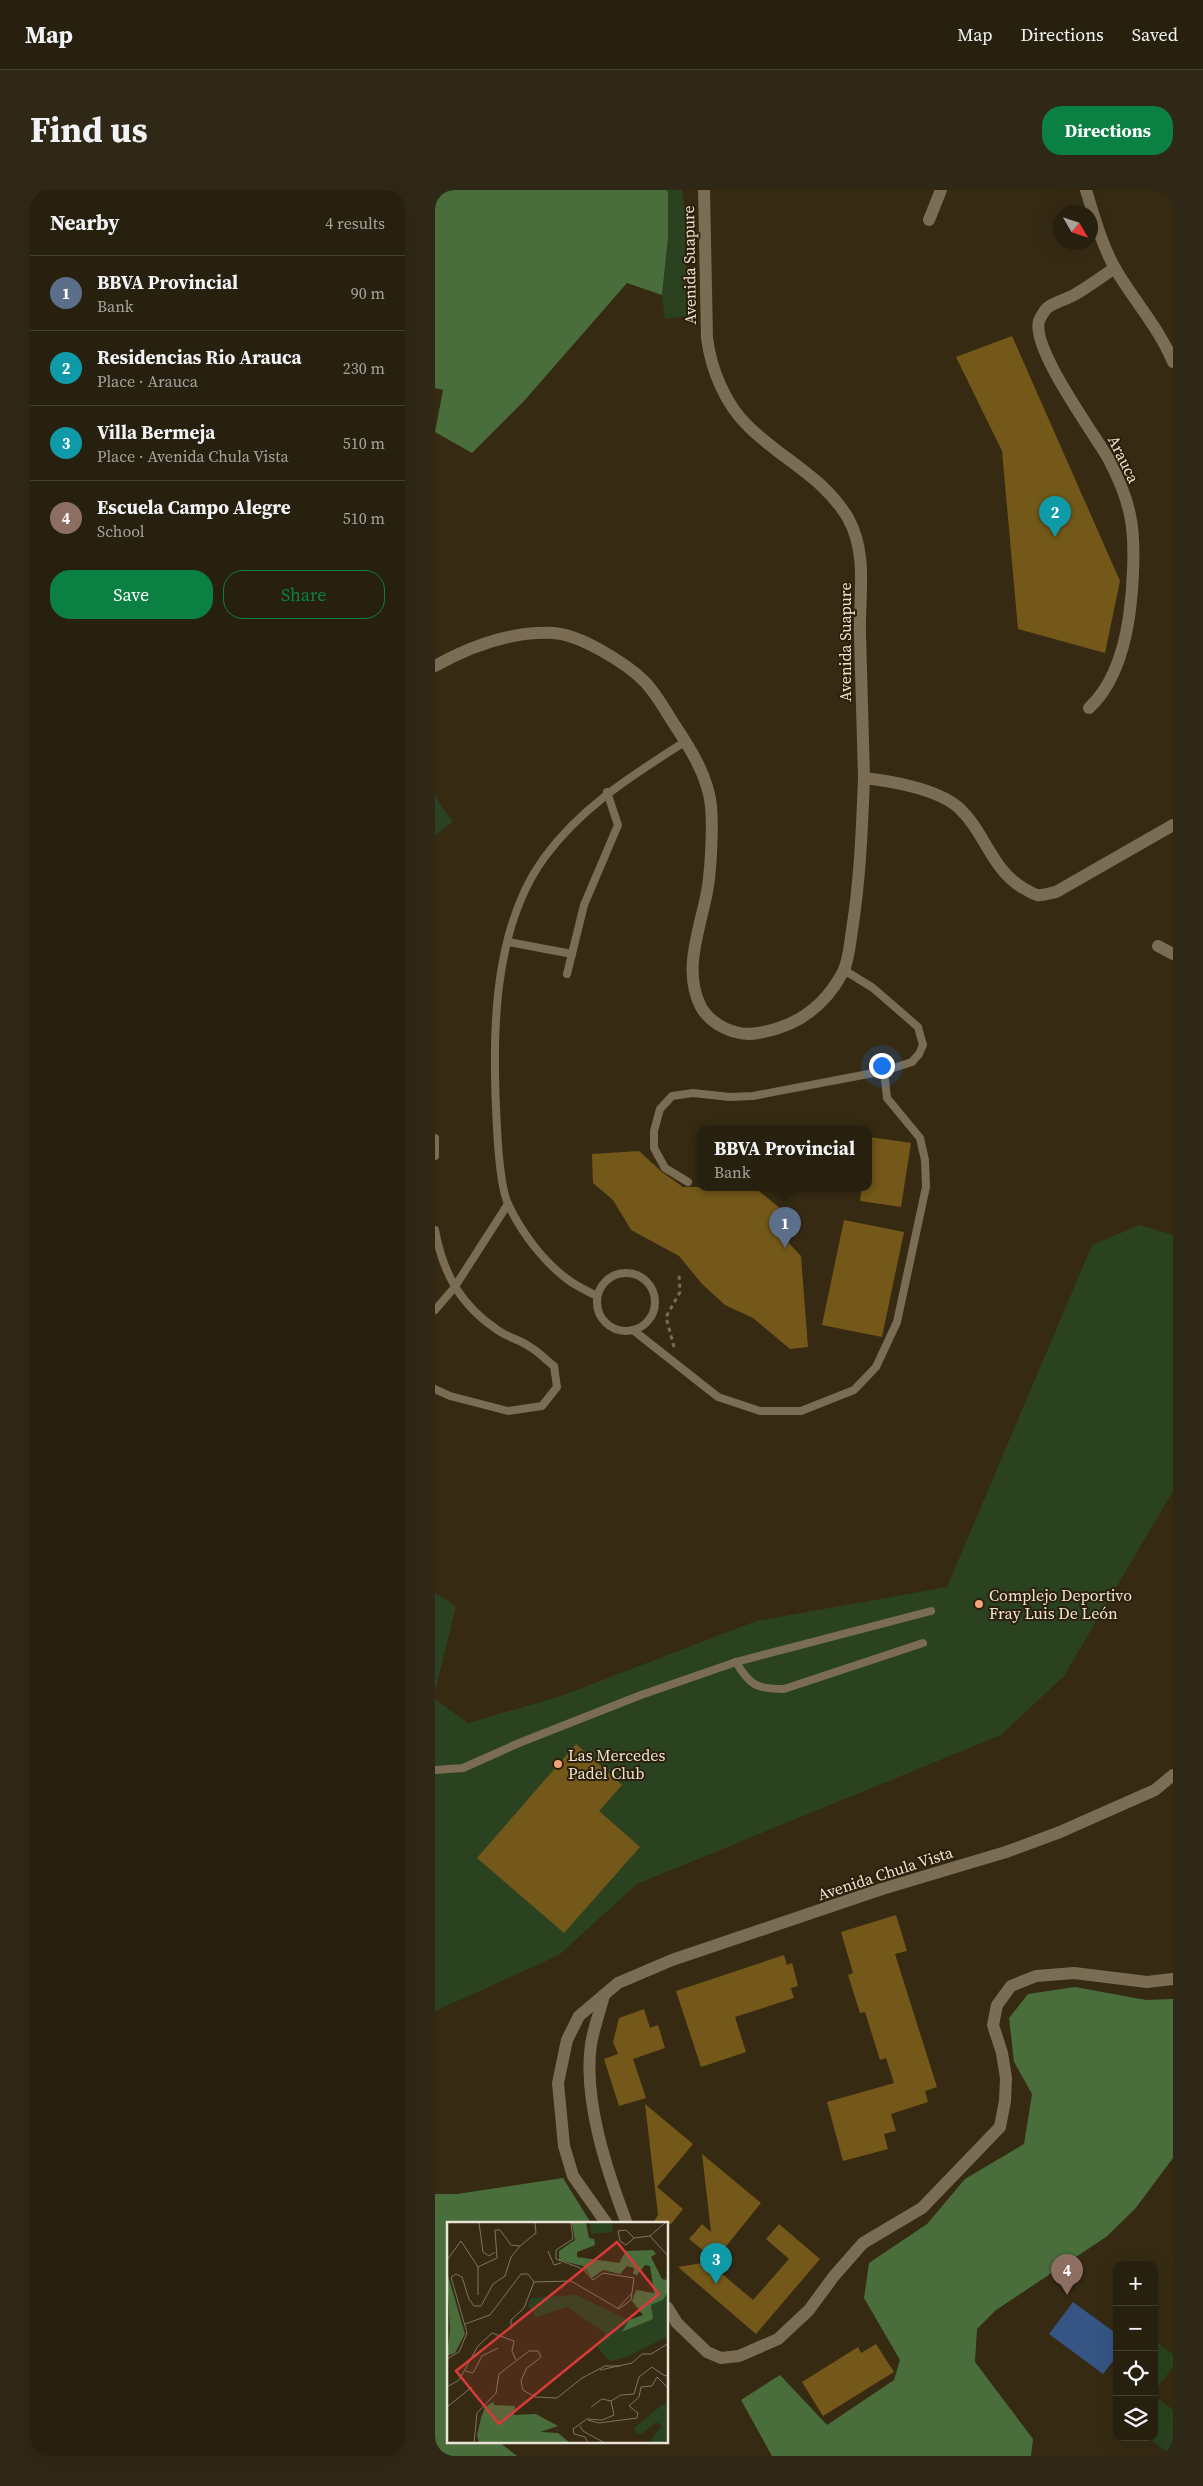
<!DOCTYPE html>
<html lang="en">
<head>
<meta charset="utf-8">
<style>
	:root { --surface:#28200e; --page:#302817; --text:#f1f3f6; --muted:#a5a39e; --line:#443e2e; --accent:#0b8043 }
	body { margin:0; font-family:"Source Serif 4",serif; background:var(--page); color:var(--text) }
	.controls { position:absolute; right:15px; bottom:15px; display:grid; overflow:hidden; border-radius:10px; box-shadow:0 5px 20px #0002 }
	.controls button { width:45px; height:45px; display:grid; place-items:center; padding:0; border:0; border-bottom:1px solid var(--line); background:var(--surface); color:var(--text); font:25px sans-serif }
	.compass { position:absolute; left:618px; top:15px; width:45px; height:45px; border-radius:50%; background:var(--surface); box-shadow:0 5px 20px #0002; rotate:129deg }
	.you { position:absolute; left:446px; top:875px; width:18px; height:18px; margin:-12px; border:4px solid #fff; border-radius:50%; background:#1a73e8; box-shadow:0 0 0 8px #1a73e833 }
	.badge { display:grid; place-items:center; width:32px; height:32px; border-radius:50%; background:var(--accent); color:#fff; font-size:16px; font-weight:700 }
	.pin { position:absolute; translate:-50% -41px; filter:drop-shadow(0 1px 2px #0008) }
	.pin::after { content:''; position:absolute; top:26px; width:18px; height:15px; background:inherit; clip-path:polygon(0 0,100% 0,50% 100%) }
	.popup { position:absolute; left:262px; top:936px; width:175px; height:65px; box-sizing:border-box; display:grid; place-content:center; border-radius:10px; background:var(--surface); filter:drop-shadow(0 1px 4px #0005); font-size:16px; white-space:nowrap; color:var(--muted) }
	.popup b { font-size:19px; color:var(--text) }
	.popup::after { content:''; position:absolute; left:50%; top:100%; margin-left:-10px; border:10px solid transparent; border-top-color:var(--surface) }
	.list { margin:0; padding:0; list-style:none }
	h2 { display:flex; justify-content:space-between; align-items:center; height:65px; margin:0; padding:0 20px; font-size:21px }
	h2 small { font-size:16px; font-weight:400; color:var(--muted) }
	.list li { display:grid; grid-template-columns:32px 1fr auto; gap:15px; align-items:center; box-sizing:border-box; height:75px; padding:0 20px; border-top:1px solid var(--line) }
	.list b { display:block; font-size:19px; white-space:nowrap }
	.list p { margin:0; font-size:16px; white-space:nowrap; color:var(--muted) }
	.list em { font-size:16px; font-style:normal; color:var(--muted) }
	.actions { display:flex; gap:10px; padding:15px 20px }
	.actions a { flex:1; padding:11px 0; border:1px solid var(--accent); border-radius:20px; text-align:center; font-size:18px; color:var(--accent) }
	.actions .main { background:var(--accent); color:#fff }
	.icon { flex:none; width:28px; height:28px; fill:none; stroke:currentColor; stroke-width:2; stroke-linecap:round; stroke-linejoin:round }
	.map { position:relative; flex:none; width:738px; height:2266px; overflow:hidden; border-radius:20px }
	header { display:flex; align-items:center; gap:30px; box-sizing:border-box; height:70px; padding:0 25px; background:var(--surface); border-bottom:1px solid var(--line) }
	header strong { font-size:24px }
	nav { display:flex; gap:28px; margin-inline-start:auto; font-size:18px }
	.intro { display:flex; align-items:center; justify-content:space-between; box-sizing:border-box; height:120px; padding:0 30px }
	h1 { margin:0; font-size:35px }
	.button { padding:12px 22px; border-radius:20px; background:var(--accent); color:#fff; font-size:18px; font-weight:700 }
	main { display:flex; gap:30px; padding:0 30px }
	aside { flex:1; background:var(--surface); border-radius:20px; box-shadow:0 5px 20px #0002 }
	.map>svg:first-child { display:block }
</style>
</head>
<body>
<header>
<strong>Map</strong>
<nav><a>Map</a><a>Directions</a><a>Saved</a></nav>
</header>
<div class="intro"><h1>Find us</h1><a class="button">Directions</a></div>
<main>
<aside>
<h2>Nearby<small>4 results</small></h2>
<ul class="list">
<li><span class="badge" style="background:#5c6f8a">1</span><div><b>BBVA Provincial</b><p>Bank</p></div><em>90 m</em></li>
<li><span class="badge" style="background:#0f9aa8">2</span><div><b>Residencias Rio Arauca</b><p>Place · Arauca</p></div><em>230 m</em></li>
<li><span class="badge" style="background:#0f9aa8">3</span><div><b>Villa Bermeja</b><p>Place · Avenida Chula Vista</p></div><em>510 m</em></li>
<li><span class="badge" style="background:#8d6e63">4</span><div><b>Escuela Campo Alegre</b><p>School</p></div><em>510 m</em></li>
</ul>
<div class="actions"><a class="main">Save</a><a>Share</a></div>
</aside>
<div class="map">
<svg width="738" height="2266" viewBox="0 0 738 2266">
	<rect width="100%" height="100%" fill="#362a13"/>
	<g fill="#2a4220">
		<polygon points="232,0 247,0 251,27 251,126 230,129 227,105 233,48"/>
		<polygon points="0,606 18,632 0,645"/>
		<polygon points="705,1035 738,1045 738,1301 629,1486 566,1545 202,1694 124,1765 0,1821 0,1509 33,1533 126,1506 321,1431 512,1397 657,1055"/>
		<polygon points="0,1403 21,1416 0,1502"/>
		<polygon points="719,2150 738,2164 738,2177 719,2202"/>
		<polygon points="724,2209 738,2220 738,2266 712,2247 719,2247 719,2215"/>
	</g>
	<g fill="#496d3b">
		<polygon points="0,0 232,0 233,3 233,48 227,105 192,93 89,211 37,263 0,242 8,200 0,198"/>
		<polygon points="640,1797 711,1810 738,1809 738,1968 700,2019 671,2047 561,2120 542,2139 540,2172 598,2249 596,2266 337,2266 306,2210 345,2185 392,2235 459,2190 465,2170 429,2108 434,2073 492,2034 530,1989 589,1954 597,1904 579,1872 574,1828 593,1804"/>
		<polygon points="128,1988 156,2033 14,2034 14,2252 64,2252 82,2266 0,2266 0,2004 22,2004"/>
	</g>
	<polygon fill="#365584" points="638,2112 682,2144 682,2166 668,2184 614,2144"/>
	<g fill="#745819">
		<polygon points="577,146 685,391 670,463 583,439 567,261 521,167"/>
		<polygon points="435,947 476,953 466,1017 425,1011 427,997 434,997"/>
		<polygon points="204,961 227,982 248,997 319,997 362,1032 349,1048 366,1066 373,1157 355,1159 318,1128 290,1115 267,1094 244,1066 196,1040 178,1010 158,993 157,964"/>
		<polygon points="409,1030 469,1042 447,1147 387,1135"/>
		<polygon points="141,1554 187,1595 164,1621 205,1657 129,1743 42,1668"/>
		<polygon points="461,1725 472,1761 460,1764 502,1897 490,1901 493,1912 456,1924 461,1941 449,1944 453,1959 408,1971 392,1912 459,1893 451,1868 445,1870 430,1822 425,1823 413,1785 418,1783 406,1742"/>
		<polygon points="349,1765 352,1775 357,1773 363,1796 356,1798 359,1808 300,1827 311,1862 266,1877 241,1801"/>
		<polygon points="209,1819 215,1838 223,1835 230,1858 198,1869 211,1908 184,1916 169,1869 183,1864 178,1852 184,1828"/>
		<polygon points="210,1914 258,1954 222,1997 248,2019 236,2034 217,2034 223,2025"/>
		<polygon points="267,1964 326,2013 280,2070 254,2049 267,2034 276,2042"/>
		<polygon points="344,2034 385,2069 321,2144 243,2077 273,2072 318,2110 354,2069 331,2049"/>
		<polygon points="441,2154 459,2182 388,2226 367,2192 423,2157 426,2163"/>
	</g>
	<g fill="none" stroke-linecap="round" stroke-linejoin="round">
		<polyline stroke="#776c58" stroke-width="3" stroke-dasharray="4 4" stroke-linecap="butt" points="239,1157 231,1127 245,1102 244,1084"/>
		<g stroke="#7a6d54" stroke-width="8">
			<polyline points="73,752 137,764"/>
			<polyline points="132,784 149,715 183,635 172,602"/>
			<polyline points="0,948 0,966"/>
			<polyline points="253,992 230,978 219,958 219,941 225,919 237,906 258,903 295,907 318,906 449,881 477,872 484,864 488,855 483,837 438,798 409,780"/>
			<path d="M0 1040C8 1084 26 1116 64 1141 74 1148 86 1150 95 1157 104 1162 111 1170 119 1176L122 1197 107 1216 73 1221 15 1206 0 1199"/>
			<circle cx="191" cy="1112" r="29"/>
			<path d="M162 1106C152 1101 141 1096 132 1089 108 1071 87 1043 74 1016 65 999 63 957 62 938 57 851 56 741 109 668 147 616 198 585 251 551"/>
			<polyline points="0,1120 19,1098 73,1014"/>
			<polyline points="198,1140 283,1207 325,1221 366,1221 419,1200 441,1177 462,1132 491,997 490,970 485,948 452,908 449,881"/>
			<path d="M301 1472C315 1496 322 1499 349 1499L488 1453"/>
			<polyline points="0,1580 28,1578 84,1553 206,1505 301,1472 496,1421"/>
		</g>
		<g stroke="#7a6d54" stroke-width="12">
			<polyline points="494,30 506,0"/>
			<path d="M0 476C36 456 76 441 118 443 144 444 191 473 209 491 221 503 230 520 239 534 255 558 273 586 276 616 278 637 276 675 273 696 267 735 246 779 266 817 277 836 302 847 323 843 361 837 390 816 408 782 414 770 415 753 417 740 425 690 427 639 429 588"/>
			<path d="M654 518C679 495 689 460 694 427 698 399 701 352 695 325 691 305 682 285 673 268 658 242 596 158 604 131 605 128 609 121 612 118 619 112 630 110 639 105 653 97 666 87 680 78"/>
			<polyline points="723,756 738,764"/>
			<path d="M169 1805C165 1821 159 1837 156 1854 148 1910 172 1981 192 2034"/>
			<polyline points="172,2034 138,1986 129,1956 123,1893 132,1850 144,1826 183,1793 237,1770 447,1699 571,1662 625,1642 720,1600 738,1585"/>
			<polyline points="232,2117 242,2133 272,2162 286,2168 304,2166 343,2149 374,2120 399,2086 428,2053 487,2018 565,1937 570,1911 571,1888 567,1863 558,1835 562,1815 576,1796 601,1786 639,1783 712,1792 738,1789"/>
		</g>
		<g stroke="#7a6d54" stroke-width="12">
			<path d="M269 0 272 148C276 179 290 214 313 236 346 269 389 287 413 328 433 364 424 405 425 444 426 492 428 540 429 588 456 591 503 599 524 618 550 642 556 679 588 698 592 700 598 704 602 705 607 706 615 703 621 702L738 635"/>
			<path d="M651 0C659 26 667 56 681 80 700 112 724 138 738 172"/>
		</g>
	</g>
	<g fill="#f0a27a" stroke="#2c2009" stroke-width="2">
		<circle cx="544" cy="1414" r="5"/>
		<circle cx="123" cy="1574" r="5"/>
	</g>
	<g text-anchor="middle" stroke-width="4" stroke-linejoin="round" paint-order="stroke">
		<g font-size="16" fill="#ebe3d5" stroke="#2c2009">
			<text transform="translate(254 75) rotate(-91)" y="6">Avenida Suapure</text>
			<text transform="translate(689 269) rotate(64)" y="6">Arauca</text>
			<text transform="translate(410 452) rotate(-90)" y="6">Avenida Suapure</text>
			<text transform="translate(450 1683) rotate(-18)" y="6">Avenida Chula Vista</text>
		</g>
		<g font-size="16" fill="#ebe3d5" stroke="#2c2009" text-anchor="start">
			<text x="554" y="1411">Complejo Deportivo<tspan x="554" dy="18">Fray Luis De León</tspan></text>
			<text x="133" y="1571">Las Mercedes<tspan x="133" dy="18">Padel Club</tspan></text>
		</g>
	</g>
	<g transform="translate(12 2032)">
		<rect width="221" height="221" fill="#362a13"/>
		<path d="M143 1H165L166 10 144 12ZM221 70V114L180 135 163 139 151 126V119L158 115V111L121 85 89 95 81 84 84 76 129 73 182 98 176 110 206 97 204 83 216 78ZM221 182V221H201L215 204 209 200 196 211 189 212 188 205 215 183Z" fill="#2a4220"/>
		<path d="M125 1H139L142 16 147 17 148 23 130 30V35L172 41 179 29 206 28 209 32 204 35 215 57 220 58 221 70 216 78 204 83 206 97 175 110 182 98 196 93 185 79 189 68 207 71 203 44 198 43 190 53 186 52 187 46 180 44 173 52 156 48 145 56 136 44 112 38V29L128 18ZM0 50 18 112 8 131 0 134 3 108ZM46 180 47 183 68 184 67 193 89 192 111 204 93 210 111 211 123 221H32L30 213 34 196 38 185Z" fill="#496d3b"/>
		<path fill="none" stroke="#7e7461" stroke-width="1" d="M32 1 36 30 42 34 48 30M218 1 203 14 222 35M187 16 179 8 171 9 173 19 179 23 187 16 203 14M101 29 107 43 114 41M0 38 14 19 31 45M31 45 50 36 48 8H53L64 23 73 24 89 11 88 1M31 45V73M87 60 124 59 172 87 184 78 187 56 156 51 146 58 136 47 109 37V28L126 17 124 1M171 86 185 71M18 102 43 93 74 52H81L87 60M64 107V98L77 86 87 60M0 137 12 130 20 111 4 55 9 52 15 55 22 77 27 84H34L46 62 58 54 64 35 73 24M153 148 185 141 195 132H204L222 121M18 149 26 151 35 134 51 126M0 165 12 158 31 124 45 111 67 119 65 129 69 138M0 185 25 165M144 185 155 177 164 179M141 198 152 201 190 196 191 191 182 184 192 175 194 165 205 164 210 155 222 167M133 204 136 209 158 221M27 221 30 191 49 171 52 152 82 129H91L94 135 79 147 74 159 76 168 88 175 110 176 135 156 158 144H173M141 221 138 215 127 212 126 207 140 197 155 198 167 193 164 179 174 173 187 172 192 155 205 145 218 154 222 152"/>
		<path fill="#d83b39" fill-opacity="0.15" stroke="#d83b39" stroke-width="2.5" d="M170 20 212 72 52 202 9 149Z"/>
		<rect width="221" height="221" fill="none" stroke="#ebe3d5" stroke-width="2.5"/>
	</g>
</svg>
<div class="controls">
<button>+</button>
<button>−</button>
<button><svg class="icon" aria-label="locate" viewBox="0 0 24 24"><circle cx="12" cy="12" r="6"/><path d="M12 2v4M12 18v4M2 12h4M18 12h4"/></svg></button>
<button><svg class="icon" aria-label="layers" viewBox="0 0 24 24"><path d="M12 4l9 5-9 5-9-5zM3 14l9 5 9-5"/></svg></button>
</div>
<svg class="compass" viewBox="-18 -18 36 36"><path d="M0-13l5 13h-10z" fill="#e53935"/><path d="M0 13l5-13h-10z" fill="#a5a39e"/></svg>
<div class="you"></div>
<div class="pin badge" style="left:350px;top:1058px;background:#5c6f8a">1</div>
<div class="popup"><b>BBVA Provincial</b>Bank</div>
<div class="pin badge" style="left:620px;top:347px;background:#0f9aa8">2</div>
<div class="pin badge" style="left:281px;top:2094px;background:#0f9aa8">3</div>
<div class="pin badge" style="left:632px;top:2105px;background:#8d6e63">4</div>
</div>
</main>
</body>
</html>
